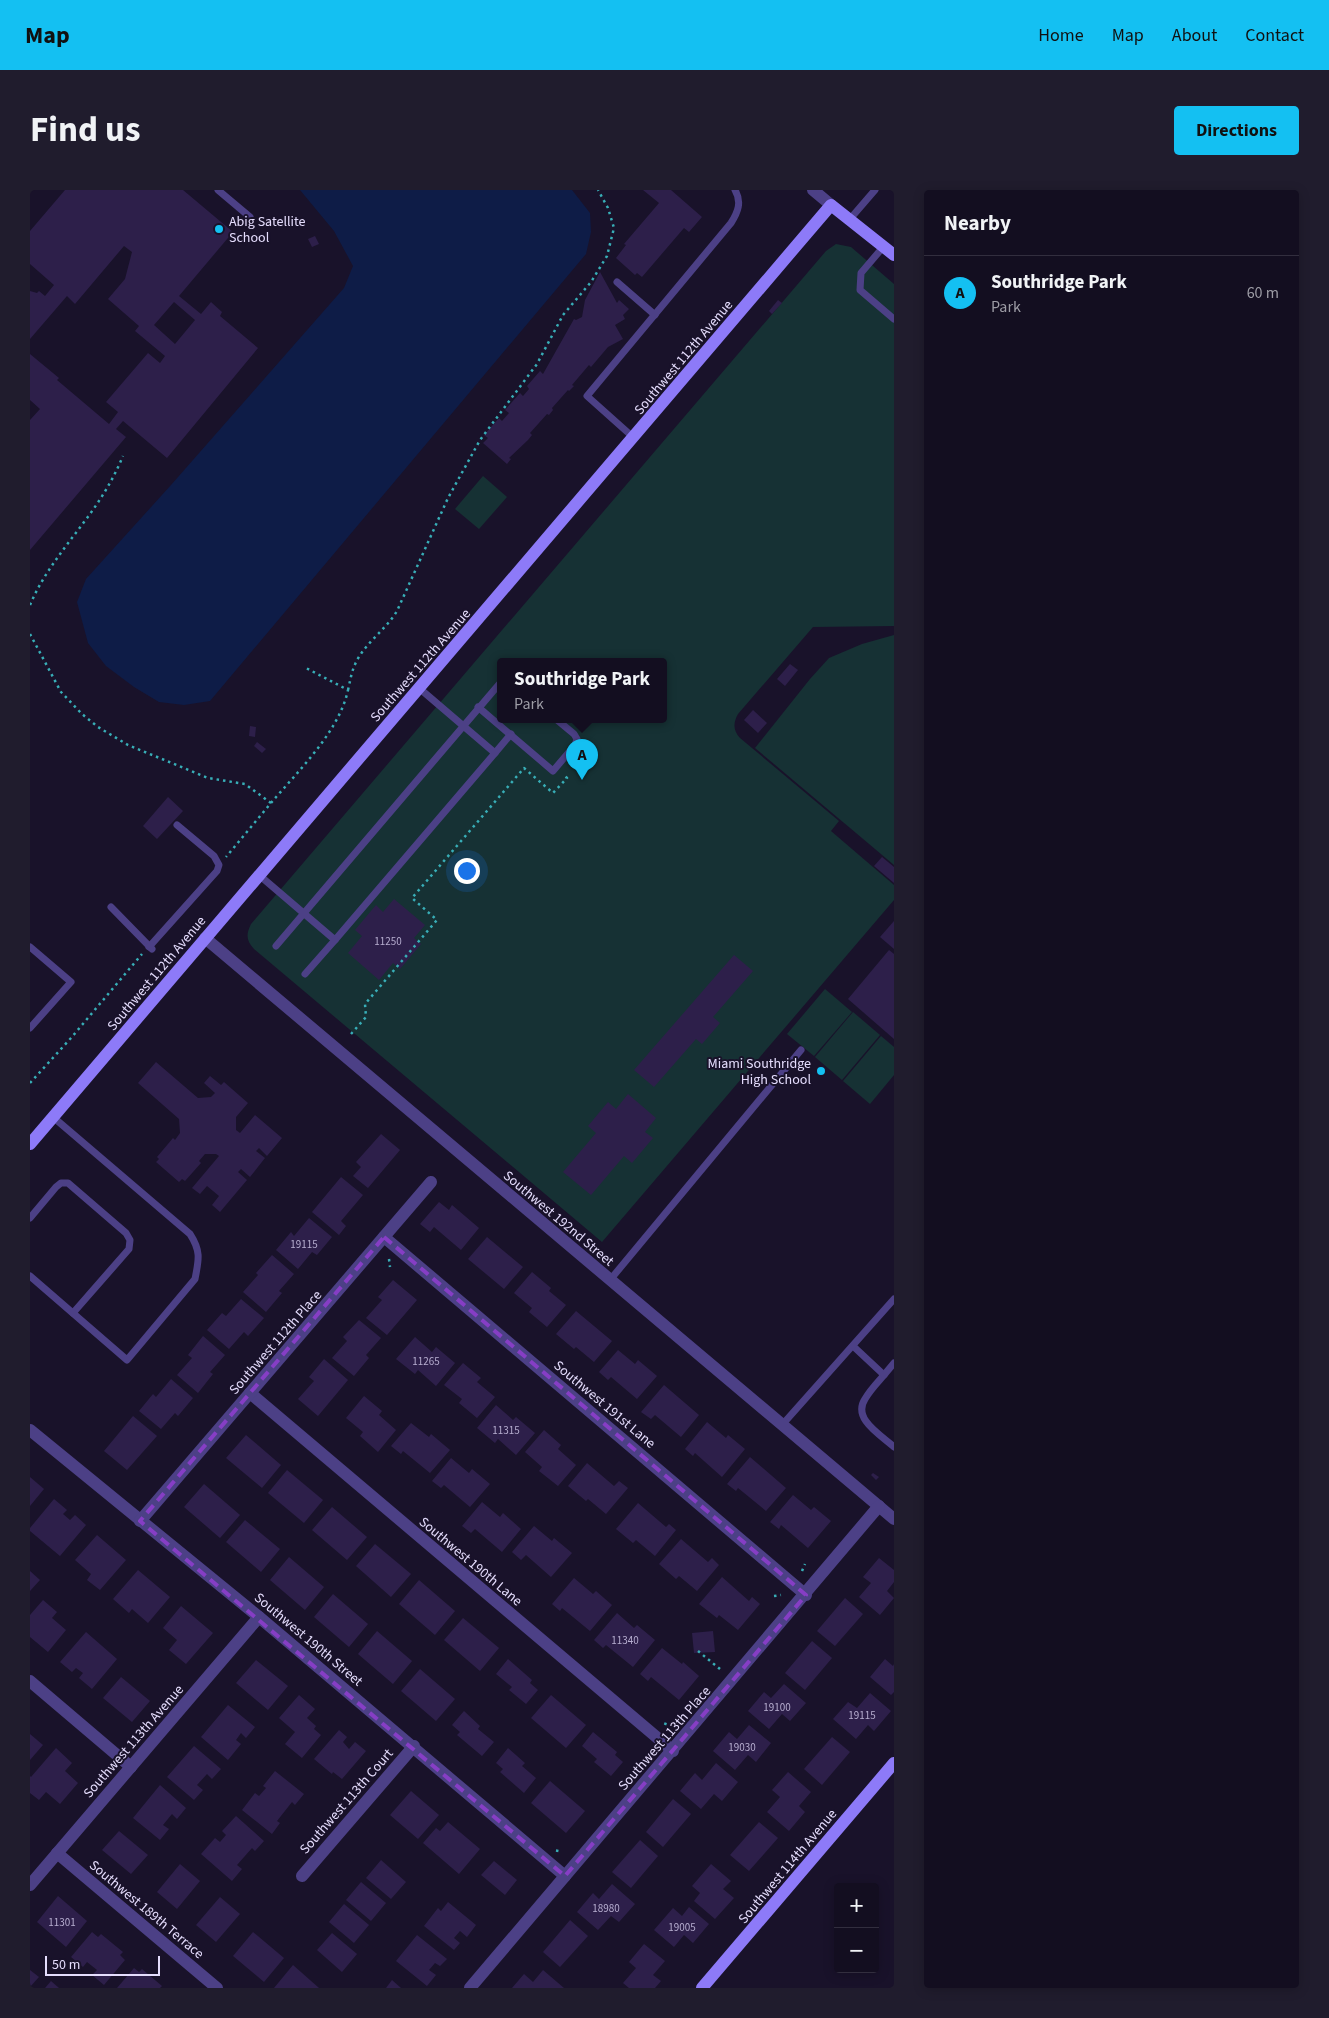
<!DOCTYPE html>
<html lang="en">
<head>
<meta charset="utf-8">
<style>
	:root { --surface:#130e20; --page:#201c2d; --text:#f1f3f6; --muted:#9d9ca5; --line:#322e3e; --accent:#14c0f2 }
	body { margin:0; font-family:"Source Sans 3",sans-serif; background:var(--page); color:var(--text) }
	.controls { position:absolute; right:15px; bottom:15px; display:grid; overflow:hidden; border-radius:5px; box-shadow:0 2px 12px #0003 }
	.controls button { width:45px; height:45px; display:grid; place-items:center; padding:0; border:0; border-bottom:1px solid var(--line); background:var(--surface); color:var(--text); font:25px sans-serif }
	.scale { position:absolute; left:15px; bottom:12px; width:115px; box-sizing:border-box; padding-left:5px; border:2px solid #e5ddfd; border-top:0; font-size:14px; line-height:18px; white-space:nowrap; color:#e5ddfd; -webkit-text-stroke:4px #19122a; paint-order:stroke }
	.you { position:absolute; left:436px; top:680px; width:18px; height:18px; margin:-12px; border:4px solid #fff; border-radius:50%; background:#1a73e8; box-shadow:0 0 0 8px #1a73e833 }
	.badge { display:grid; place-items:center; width:32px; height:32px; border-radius:50%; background:var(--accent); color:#111; font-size:16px; font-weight:700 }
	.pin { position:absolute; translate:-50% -41px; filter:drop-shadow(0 1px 2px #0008) }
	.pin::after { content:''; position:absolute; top:26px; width:18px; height:15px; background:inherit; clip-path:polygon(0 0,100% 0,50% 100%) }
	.popup { position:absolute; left:467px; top:468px; width:170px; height:65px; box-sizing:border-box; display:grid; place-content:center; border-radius:5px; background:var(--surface); filter:drop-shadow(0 1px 4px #0005); font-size:16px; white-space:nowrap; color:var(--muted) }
	.popup b { font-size:19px; color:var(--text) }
	.popup::after { content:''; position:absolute; left:50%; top:100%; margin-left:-10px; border:10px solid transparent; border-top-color:var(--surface) }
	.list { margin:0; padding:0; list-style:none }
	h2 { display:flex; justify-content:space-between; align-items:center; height:65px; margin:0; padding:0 20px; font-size:21px }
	h2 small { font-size:16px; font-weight:400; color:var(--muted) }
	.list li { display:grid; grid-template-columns:32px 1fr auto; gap:15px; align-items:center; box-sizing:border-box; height:75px; padding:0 20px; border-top:1px solid var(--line) }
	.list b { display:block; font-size:19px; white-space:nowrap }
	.list p { margin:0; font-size:16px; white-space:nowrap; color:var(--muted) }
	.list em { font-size:16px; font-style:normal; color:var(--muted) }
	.map { position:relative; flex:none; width:864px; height:1798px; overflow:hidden; border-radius:5px }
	header { display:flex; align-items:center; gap:30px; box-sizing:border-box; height:70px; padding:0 25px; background:var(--accent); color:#111 }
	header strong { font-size:24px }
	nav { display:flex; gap:28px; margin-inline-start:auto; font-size:18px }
	.intro { display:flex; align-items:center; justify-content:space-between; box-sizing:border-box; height:120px; padding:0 30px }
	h1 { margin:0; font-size:35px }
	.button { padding:12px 22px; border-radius:5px; background:var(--accent); color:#111; font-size:18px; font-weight:700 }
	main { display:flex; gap:30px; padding:0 30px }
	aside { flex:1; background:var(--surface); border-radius:5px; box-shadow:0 2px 12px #0003 }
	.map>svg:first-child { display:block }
</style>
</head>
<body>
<header>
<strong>Map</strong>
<nav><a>Home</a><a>Map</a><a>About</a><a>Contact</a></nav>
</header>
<div class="intro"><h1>Find us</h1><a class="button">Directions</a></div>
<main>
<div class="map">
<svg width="864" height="1798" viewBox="0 0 864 1798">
	<rect width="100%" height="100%" fill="#19122a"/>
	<g fill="#163134" fill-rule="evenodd">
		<path d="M806 54 821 57 864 94V436L783 437 708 524C703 533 703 540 710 548L809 631 801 641 864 695V710L572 1052 224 759C216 751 216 744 221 734L796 61ZM471 471H633V529H471Z"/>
		<polygon points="453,286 477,307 449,339 425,319"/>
		<polygon points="864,445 864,675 725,558 780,489 799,468 832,454"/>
		<polygon points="795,799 822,822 784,866 757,844"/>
		<polygon points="823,822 850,845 812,890 785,867"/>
		<polygon points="851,846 864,857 864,885 840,914 813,891"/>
	</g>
	<polygon fill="#0e1c47" points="270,0 542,0 560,23 561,42 556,64 180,511 154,515 129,512 104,497 76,476 58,453 47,412 56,389 141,295 314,98 323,76 304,41"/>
	<g fill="#2d1f4a" fill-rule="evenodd">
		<path d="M35 0H153L203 42 149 106 171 124 181 112 192 122 190 126 228 158 137 268 93 231 86 239 96 247 0 360V230L10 219 0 210V164L29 188 27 190 79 234 88 222 76 212 118 163 130 173 135 166 105 141 109 136 78 109 95 89 102 62 94 56 45 114 37 106 0 149V101L7 103 9 101 15 106 24 95 0 74V41ZM144 112 165 130 145 154 124 135Z"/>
		<polygon points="613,0 641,0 672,27 659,42 654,38 612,87 607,83 605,85 586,68 596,55 594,54 629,13"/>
		<polygon points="285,46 289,54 282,57 278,49"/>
		<polygon points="570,82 587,113 589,110 599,119 593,125 595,129 585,135 593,149 578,157 561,177 559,175 542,195 544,196 539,201 538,200 522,218 523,220 519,225 517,224 500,243 502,245 498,250 479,268 481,269 477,274 453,253 458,248 454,245 469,228 472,231 479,223 475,220 490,203 493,206 499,199 497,196 510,181 513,184 544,129 546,130 552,127 555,110"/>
		<polygon points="748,110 752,113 742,124 739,121"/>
		<polygon points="760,474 768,480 755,496 747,489"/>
		<polygon points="723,520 737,533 728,543 714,530"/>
		<polygon points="220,536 226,537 225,547 219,546"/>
		<polygon points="227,552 236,559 232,563 224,556"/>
		<polygon points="138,607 153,621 127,649 113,636"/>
		<polygon points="852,667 864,677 864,693 844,676"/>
		<polygon points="364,709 395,735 384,748 391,754 370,779 363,773 349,790 318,763 332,746 325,740 346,715 353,722"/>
		<polygon points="864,731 864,759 850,747"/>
		<polygon points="859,760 864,764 864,849 818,809"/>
		<polygon points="704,765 723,781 683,827 690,833 672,854 666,849 624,897 604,880"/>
		<polygon points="126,872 168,908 181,907 185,903 174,893 180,886 191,895 194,892 218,913 206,927 206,940 210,943 225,925 252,948 237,966 229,958 226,961 235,968 220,987 211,979 208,982 217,990 190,1022 182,1015 189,1006 177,996 170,1004 162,998 189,966 186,964 175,964 169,971 171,973 155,991 152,989 149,992 126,972 129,969 127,967 143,948 145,950 150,943 149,929 108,893"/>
		<polygon points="598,904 626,928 615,942 623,948 602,973 594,966 561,1005 533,982 566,943 558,936 578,912 586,919"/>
		<polygon points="351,944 370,960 338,998 323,986 331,977 326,972"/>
		<polygon points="311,987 333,1005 311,1031 316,1036 309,1045 282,1022"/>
		<polygon points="409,1012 419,1020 422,1015 449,1038 431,1060 404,1037 400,1042 390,1034"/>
		<polygon points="279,1028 302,1047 287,1065 282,1062 268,1079 246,1060 261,1042 264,1046"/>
		<polygon points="457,1047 493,1077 474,1099 438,1069"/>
		<polygon points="242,1065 264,1084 249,1101 252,1103 236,1122 213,1102 228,1085 226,1083"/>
		<polygon points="502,1082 521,1098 519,1101 536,1115 517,1137 499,1122 502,1118 484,1103"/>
		<polygon points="363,1090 387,1110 357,1145 336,1128 352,1110 348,1107"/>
		<polygon points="211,1109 234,1128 218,1146 214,1142 199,1159 177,1140 192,1123 196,1126"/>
		<polygon points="546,1121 582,1151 564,1172 546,1157 544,1159 526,1144"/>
		<polygon points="329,1130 351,1148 336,1165 339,1168 324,1186 302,1168 317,1151 313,1147"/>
		<polygon points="173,1146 195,1165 180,1182 183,1184 168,1203 147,1185 162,1168 158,1165"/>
		<polygon points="385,1147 402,1162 406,1157 425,1173 406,1196 388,1180 385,1184 366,1169"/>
		<polygon points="588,1160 605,1174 608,1170 627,1186 607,1209 581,1187 578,1190 569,1182"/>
		<polygon points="294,1169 318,1190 288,1226 268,1209 284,1191 279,1187"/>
		<polygon points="433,1173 451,1188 447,1192 465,1207 447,1228 429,1213 432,1209 414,1195"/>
		<polygon points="141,1189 163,1208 148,1226 145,1223 131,1239 109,1221 123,1204 126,1207"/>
		<polygon points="634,1195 669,1225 651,1247 625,1225 621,1229 611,1222"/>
		<polygon points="334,1206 352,1221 349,1225 366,1240 348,1262 330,1246 333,1242 316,1228"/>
		<polygon points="466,1215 483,1230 486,1227 505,1243 486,1265 468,1249 465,1253 447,1238"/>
		<polygon points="103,1226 127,1246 97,1280 74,1261"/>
		<polygon points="677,1232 696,1248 698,1245 715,1259 692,1287 665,1263 663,1266 655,1259"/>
		<polygon points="381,1233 399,1247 401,1244 420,1260 400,1283 373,1261 371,1264 361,1256"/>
		<polygon points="514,1240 531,1255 528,1259 546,1275 528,1296 509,1281 512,1277 495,1262"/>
		<polygon points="216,1245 251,1275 232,1298 196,1268"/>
		<polygon points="720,1267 756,1298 736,1321 708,1298 706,1301 697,1294"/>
		<polygon points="421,1268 439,1283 442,1279 460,1294 440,1317 414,1295 411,1298 402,1291"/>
		<polygon points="557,1273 584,1296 589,1291 598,1298 576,1324 558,1309 556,1311 538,1296"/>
		<polygon points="257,1280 293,1310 274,1333 238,1303"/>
		<polygon points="843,1283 849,1287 846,1290 841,1285"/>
		<polygon points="0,1287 14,1299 0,1316"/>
		<polygon points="174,1294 210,1325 190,1348 154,1317"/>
		<polygon points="763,1305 781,1320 784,1317 801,1331 778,1358 751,1335 749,1339 740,1332"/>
		<polygon points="24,1309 37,1320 33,1324 40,1330 45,1325 56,1335 30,1366 0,1341 0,1338"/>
		<polygon points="452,1312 470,1327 473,1323 491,1339 472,1362 445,1339 441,1343 432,1336"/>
		<polygon points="608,1313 636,1337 639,1334 646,1340 625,1366 606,1350 603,1353 586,1339"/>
		<polygon points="302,1317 337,1347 317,1370 282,1340"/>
		<polygon points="215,1330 250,1359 231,1382 196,1352"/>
		<polygon points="504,1336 522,1351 524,1348 542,1363 521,1387 496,1365 491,1370 482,1362"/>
		<polygon points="67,1345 96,1370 70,1400 57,1390 61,1384 45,1370"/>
		<polygon points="651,1349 678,1372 682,1368 689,1375 667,1401 649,1386 646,1389 629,1374"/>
		<polygon points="345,1354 381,1384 361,1407 326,1376"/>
		<polygon points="259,1367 294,1397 275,1420 240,1390"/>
		<polygon points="849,1368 864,1380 864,1392 857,1401 864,1408 850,1425 829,1407 841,1393 833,1387"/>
		<polygon points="108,1380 140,1407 118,1433 102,1419 99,1423 83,1409"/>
		<polygon points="0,1381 10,1390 0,1401"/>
		<polygon points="692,1387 719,1411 722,1407 730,1414 708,1440 689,1425 687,1428 669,1414"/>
		<polygon points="544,1388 563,1404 566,1401 582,1415 560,1441 532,1418 530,1421 522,1414"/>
		<polygon points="389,1390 425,1421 405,1445 369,1414"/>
		<polygon points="303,1404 338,1434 319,1457 284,1427"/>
		<polygon points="815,1408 833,1424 805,1456 787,1441"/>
		<polygon points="13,1410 27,1422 22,1428 36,1440 18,1462 0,1447 0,1425"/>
		<polygon points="151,1416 183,1443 156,1474 139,1460 147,1450 133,1438"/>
		<polygon points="587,1423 604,1438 607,1435 625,1450 603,1477 576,1455 573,1458 564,1450"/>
		<polygon points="433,1428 469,1458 450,1481 414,1450"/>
		<polygon points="347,1441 382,1471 363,1494 328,1464"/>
		<polygon points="683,1441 685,1462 664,1463 662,1443"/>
		<polygon points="56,1442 87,1469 62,1499 49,1488 53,1483 46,1478 42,1482 30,1472"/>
		<polygon points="782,1451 802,1468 775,1500 755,1483"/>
		<polygon points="632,1458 652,1474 653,1472 669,1486 649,1510 621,1487 618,1491 610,1484"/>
		<polygon points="478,1469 502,1490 500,1493 508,1500 496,1514 479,1500 482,1497 466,1484"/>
		<polygon points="855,1469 863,1476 864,1474 864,1502 861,1505 840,1487"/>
		<polygon points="226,1470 258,1496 238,1520 206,1493"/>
		<polygon points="390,1479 425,1509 406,1531 371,1501"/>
		<polygon points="91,1487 120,1511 102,1532 73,1508"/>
		<polygon points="754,1494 776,1513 760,1531 752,1524 739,1539 718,1521 734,1502 741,1508"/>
		<polygon points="840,1503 861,1521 844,1541 838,1535 826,1549 803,1529 818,1512 827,1518"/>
		<polygon points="269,1505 285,1519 277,1528 286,1536 284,1539 291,1545 272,1568 255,1554 265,1542 249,1528"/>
		<polygon points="521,1505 556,1535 536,1558 501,1528"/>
		<polygon points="198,1515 225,1537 216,1548 211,1543 206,1550 211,1554 198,1570 171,1547"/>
		<polygon points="434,1521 450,1536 448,1539 464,1552 452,1566 427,1545 430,1542 422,1535"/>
		<polygon points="719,1535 741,1553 726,1572 718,1565 705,1580 683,1561 699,1542 707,1549"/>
		<polygon points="309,1540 317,1547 313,1552 319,1559 325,1552 336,1561 312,1589 303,1582 302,1584 284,1569"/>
		<polygon points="563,1542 587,1562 585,1565 593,1572 581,1586 564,1572 567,1569 552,1556"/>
		<polygon points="0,1544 13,1555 0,1570"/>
		<polygon points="802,1547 820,1562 792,1595 774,1579"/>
		<polygon points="164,1556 191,1579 182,1589 177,1584 167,1595 173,1600 164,1610 137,1587"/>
		<polygon points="26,1558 42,1573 35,1581 48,1593 30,1614 16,1602 9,1610 0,1603 0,1586 1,1587"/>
		<polygon points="478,1558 495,1573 492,1576 506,1588 494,1603 470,1582 473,1579 466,1573"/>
		<polygon points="686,1573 708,1592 692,1611 684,1604 671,1619 650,1601 665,1583 672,1590"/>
		<polygon points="245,1581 274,1604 265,1615 262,1612 247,1631 250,1633 242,1644 212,1620 225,1603 229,1606 236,1598 233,1596"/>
		<polygon points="758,1582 781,1602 769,1616 775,1622 759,1641 737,1622 750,1607 742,1600"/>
		<polygon points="520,1591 555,1621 536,1643 501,1613"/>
		<polygon points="130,1595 156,1618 147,1629 142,1624 133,1635 139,1639 130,1650 103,1628"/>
		<polygon points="381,1601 409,1625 388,1649 360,1625"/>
		<polygon points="643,1609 661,1624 633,1657 616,1642"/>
		<polygon points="206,1626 234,1651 225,1661 222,1658 207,1675 212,1679 202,1691 171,1664 185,1648 190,1652 196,1645 192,1641"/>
		<polygon points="418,1632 450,1659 429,1684 393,1653 406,1638 410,1641"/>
		<polygon points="729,1632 748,1648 719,1681 700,1665"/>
		<polygon points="89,1641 118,1665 101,1684 72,1660"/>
		<polygon points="610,1650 628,1666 601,1698 582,1682"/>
		<polygon points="351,1670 376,1692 361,1709 336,1688"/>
		<polygon points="464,1671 487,1690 475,1705 451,1685"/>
		<polygon points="150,1674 170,1691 147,1719 127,1702"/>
		<polygon points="681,1674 701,1691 693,1699 704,1708 685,1729 664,1711 670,1703 662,1696"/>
		<polygon points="331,1692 356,1713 341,1731 316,1710"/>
		<polygon points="582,1694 605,1714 589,1732 581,1726 568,1740 547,1722 563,1703 569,1709"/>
		<polygon points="28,1706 57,1731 36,1757 7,1732"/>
		<polygon points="190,1707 210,1724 186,1752 166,1735"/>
		<polygon points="418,1712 446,1735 437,1747 430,1741 424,1748 430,1753 424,1760 394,1736 408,1718 411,1721"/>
		<polygon points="314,1714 339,1735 324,1753 299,1732"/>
		<polygon points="659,1717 679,1734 663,1753 654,1745 644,1757 624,1740 643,1718 652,1726"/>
		<polygon points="540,1730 558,1746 530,1777 513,1762"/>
		<polygon points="62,1742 68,1747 71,1744 93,1762 90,1765 95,1770 74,1795 62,1785 67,1780 57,1772 53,1777 41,1767"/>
		<polygon points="223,1742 254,1768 234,1792 203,1766"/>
		<polygon points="302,1743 327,1764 312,1782 287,1760"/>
		<polygon points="387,1745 417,1769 410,1776 405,1773 399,1780 406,1785 397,1796 366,1771"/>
		<polygon points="614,1754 635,1771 623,1785 631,1791 625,1798 599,1798 593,1793 606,1778 599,1772"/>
		<polygon points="263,1775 289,1798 244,1798"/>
		<polygon points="104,1778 109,1782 112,1779 132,1796 130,1798 87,1798"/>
		<polygon points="0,1780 9,1787 0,1797"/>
		<polygon points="513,1780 534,1798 482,1798 494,1784 503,1792"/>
		<polygon points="362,1790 371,1798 356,1798"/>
		<polygon points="21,1791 29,1798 15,1798"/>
	</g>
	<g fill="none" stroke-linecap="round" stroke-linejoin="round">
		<g stroke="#38aeb7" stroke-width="2.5" stroke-dasharray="2.5 4" stroke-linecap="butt">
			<path d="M0 415C13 384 34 359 54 332 70 311 83 290 93 266"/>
			<polyline points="0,444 31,502 52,524 68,537 98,555 178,588 215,594 241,613 196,667"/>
			<path d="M318 500C320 492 321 484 324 477 332 455 355 441 367 421L418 308 450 250 507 174 533 125 561 92 577 66 584 38 578 18 568 0"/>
			<path d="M241 613C268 581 309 542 318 500L276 478"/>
			<polyline points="321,844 336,827 335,814 407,730 382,708 494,578 523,603 537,588 533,584"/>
			<polyline points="0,893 41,848 112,764"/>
			<polyline points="359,1069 360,1077"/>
			<polyline points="772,1381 775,1374"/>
			<polyline points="744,1406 751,1405"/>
			<polyline points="668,1461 690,1479"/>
			<polyline points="635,1535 637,1529"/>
			<polyline points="527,1662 528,1656"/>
		</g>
		<g stroke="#4c4086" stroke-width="7">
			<polyline points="188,0 220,27"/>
			<polyline points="820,29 845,0"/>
			<polyline points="854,56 831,83 830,100 864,129"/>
			<polyline points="587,92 625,125"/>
			<path d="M604 248 557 206 701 33C708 22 712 12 705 0"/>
			<polyline points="448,517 523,581 545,555 547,549 544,544 526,529"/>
			<polyline points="465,563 481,544"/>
			<polyline points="229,685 305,750 465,563 389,498"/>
			<polyline points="81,717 122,759"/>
			<polyline points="246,756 471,492"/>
			<polyline points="0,757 41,792 0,838"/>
			<polyline points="119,757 187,681 189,675 184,666 147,635"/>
			<polyline points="275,784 305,750"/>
			<polyline points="0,1028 26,997 31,993 38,993 96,1043 100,1050 99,1059 43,1123"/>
			<path d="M0 1086 97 1170 165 1089C169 1069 171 1061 160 1044L23 927"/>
			<polyline points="580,1090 771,860"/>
			<path d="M823 1156 854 1185C848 1192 840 1200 835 1209 822 1229 851 1245 864 1257"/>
			<polyline points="854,1185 864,1173"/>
			<polyline points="752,1235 864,1109"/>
		</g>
		<g stroke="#4c4086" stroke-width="12">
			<polyline points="783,0 801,15"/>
			<polyline points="175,748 864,1329"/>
			<polyline points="354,1047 776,1405"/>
			<polyline points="220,1203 643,1561"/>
			<polyline points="0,1240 229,1427 535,1686"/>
			<polyline points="110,1331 401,992"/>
			<polyline points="0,1491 101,1577"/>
			<polyline points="27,1663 187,1798"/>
			<polyline points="272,1686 384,1556"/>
			<polyline points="0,1695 229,1427"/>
			<polyline points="440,1798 849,1316"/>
		</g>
		<g stroke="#8d7af8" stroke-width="12">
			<polyline points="0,954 801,15 864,65"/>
			<polyline points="672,1798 864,1573"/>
		</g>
	</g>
	<path fill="none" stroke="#863ec5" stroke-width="4" stroke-dasharray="10 6" stroke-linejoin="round" d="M354 1047 776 1405 535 1686 110 1331Z"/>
	<g fill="#14c0f2" stroke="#19122a" stroke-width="2">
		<circle cx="189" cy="39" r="5"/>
		<circle cx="791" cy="881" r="5"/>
	</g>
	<g text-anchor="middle" stroke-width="4" stroke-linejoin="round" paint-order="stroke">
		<g font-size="11" fill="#b7aed0">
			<text x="358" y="755">11250</text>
			<text x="274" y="1058">19115</text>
			<text x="396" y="1175">11265</text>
			<text x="476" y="1244">11315</text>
			<text x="595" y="1454">11340</text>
			<text x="747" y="1521">19100</text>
			<text x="832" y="1529">19115</text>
			<text x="712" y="1561">19030</text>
			<text x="576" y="1722">18980</text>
			<text x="32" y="1736">11301</text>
			<text x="652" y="1741">19005</text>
		</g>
		<g font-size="14" fill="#e5ddfd" stroke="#19122a" text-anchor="start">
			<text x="199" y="36">Abig Satellite<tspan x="199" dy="16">School</tspan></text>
			<text x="781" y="878" text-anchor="end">Miami Southridge<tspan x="781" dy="16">High School</tspan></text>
		</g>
		<g font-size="14" fill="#e5ddfd" stroke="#19122a">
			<text transform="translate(653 167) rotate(-50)" y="5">Southwest 112th Avenue</text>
			<text transform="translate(390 475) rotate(-49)" y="5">Southwest 112th Avenue</text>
			<text transform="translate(126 783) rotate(-50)" y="5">Southwest 112th Avenue</text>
			<text transform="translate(529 1028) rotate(40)" y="5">Southwest 192nd Street</text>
			<text transform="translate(245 1152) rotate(-49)" y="5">Southwest 112th Place</text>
			<text transform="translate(575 1214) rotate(40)" y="5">Southwest 191st Lane</text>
			<text transform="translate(441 1371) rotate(40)" y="5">Southwest 190th Lane</text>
			<text transform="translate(279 1449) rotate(40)" y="5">Southwest 190th Street</text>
			<text transform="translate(634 1548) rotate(-49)" y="5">Southwest 113th Place</text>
			<text transform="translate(103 1551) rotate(-49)" y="5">Southwest 113th Avenue</text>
			<text transform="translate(316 1611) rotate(-49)" y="5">Southwest 113th Court</text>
			<text transform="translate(757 1676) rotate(-50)" y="5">Southwest 114th Avenue</text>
			<text transform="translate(117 1719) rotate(40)" y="5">Southwest 189th Terrace</text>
		</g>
	</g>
</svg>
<div class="controls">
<button>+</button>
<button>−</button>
</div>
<div class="scale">50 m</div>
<div class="you"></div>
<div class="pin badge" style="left:552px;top:590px">A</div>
<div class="popup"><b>Southridge Park</b>Park</div>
</div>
<aside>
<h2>Nearby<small></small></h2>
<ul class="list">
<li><span class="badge">A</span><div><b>Southridge Park</b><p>Park</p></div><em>60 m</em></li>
</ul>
</aside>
</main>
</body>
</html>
